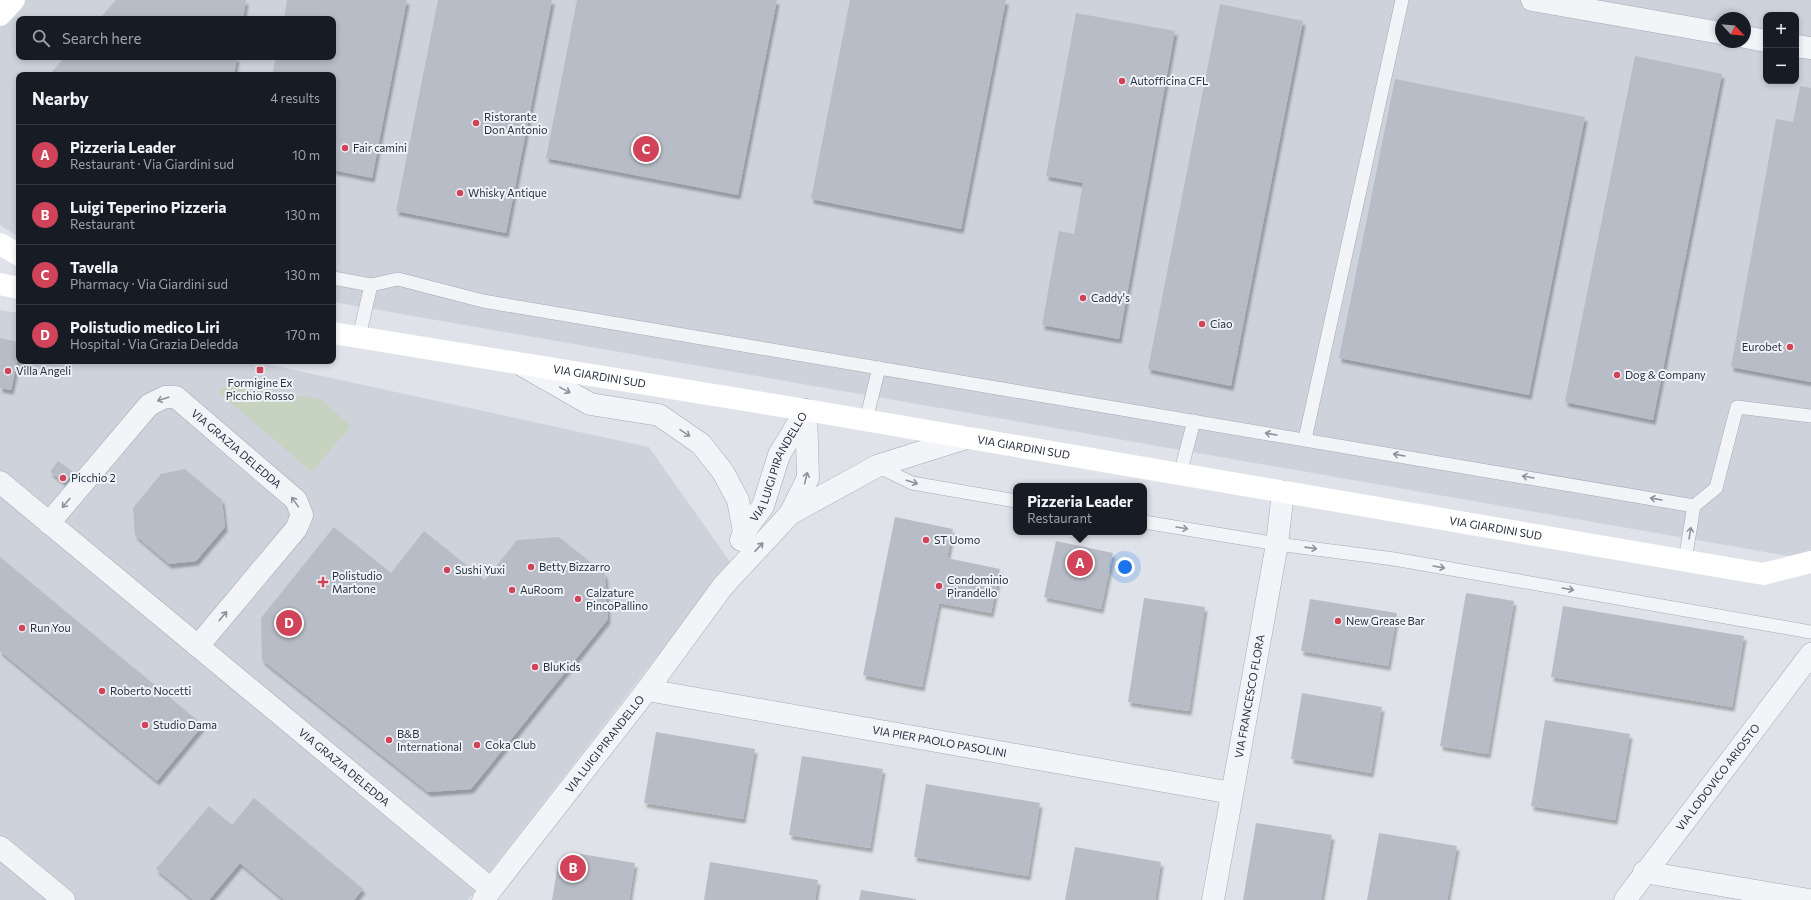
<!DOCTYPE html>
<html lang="en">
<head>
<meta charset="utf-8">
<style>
	:root { --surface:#171b24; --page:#20242c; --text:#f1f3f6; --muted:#9ea1a6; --line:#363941; --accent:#d04359 }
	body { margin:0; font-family:Commissioner,sans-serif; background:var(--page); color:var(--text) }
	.controls { position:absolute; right:12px; top:12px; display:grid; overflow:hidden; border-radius:8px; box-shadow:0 2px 6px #0003 }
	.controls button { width:36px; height:36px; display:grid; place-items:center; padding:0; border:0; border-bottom:1px solid var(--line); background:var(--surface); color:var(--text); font:20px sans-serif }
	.compass { position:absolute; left:1715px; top:12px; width:36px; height:36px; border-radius:50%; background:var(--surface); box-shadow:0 2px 6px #0003; rotate:116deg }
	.you { position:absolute; left:1125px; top:567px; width:14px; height:14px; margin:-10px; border:3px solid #fff; border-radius:50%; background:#1a73e8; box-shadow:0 0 0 6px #1a73e833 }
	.badge { display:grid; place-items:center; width:26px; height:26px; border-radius:50%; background:var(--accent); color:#fff; font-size:13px; font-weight:700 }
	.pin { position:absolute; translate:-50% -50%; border:2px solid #fff; box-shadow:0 1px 4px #0006 }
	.popup { position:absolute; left:1013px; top:483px; width:134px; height:52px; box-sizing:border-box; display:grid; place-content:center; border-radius:8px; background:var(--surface); filter:drop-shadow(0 1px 3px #0005); font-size:13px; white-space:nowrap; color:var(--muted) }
	.popup b { font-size:15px; color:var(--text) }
	.popup::after { content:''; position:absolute; left:50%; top:100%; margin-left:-8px; border:8px solid transparent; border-top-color:var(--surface) }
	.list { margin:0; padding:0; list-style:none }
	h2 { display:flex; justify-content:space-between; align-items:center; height:52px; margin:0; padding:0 16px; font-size:17px }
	h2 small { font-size:13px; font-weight:400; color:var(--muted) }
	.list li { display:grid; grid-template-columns:26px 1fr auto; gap:12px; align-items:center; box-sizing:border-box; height:60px; padding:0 16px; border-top:1px solid var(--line) }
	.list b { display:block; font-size:15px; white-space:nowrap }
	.list p { margin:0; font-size:13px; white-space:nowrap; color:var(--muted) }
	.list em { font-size:13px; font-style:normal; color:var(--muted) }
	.icon { flex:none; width:22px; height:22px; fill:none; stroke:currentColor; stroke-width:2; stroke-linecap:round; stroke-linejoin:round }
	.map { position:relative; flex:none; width:1811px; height:900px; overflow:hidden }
	.search { position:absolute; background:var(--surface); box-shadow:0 2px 6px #0003; left:16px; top:16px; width:320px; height:44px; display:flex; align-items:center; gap:10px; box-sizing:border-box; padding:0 14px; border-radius:8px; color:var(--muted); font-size:15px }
	.panel { position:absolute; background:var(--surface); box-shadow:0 2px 6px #0003; left:16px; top:72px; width:320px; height:292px; border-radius:8px }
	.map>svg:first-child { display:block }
</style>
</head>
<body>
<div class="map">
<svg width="1811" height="900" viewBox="0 0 1811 900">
	<defs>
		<filter id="shadow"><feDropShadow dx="2.5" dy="4.5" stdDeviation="1" flood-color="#0004"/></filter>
	</defs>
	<rect width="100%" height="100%" fill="#dfe3e9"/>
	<g fill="#cdd2db" fill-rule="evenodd">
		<path d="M0 0H1811V560L333 302V75H19V237L0 225ZM1766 15H1796V81H1766ZM1721 18H1745V42H1721ZM19 19H333V57H19Z"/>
		<polygon points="0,310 19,313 19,361 253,361 649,447 730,562 468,900 0,900"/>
	</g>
	<polygon fill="#c5d3c0" points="224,386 321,399 351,426 312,472 218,392"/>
	<g fill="#b7bcc6" filter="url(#shadow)">
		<polygon points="116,0 246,0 243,19 99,19"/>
		<polygon points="287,0 407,0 372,178 333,170 333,75 272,75 276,57 333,57 333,19 284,19"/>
		<polygon points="438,0 552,0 506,233 396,211"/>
		<polygon points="577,0 777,0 738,195 546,158"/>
		<polygon points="850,0 1006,0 961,229 811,199"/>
		<polygon points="1220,4 1303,21 1231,386 1148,369"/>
		<polygon points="1076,13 1175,31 1119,339 1042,325 1059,231 1074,234 1083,183 1046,176"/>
		<polygon points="1635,56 1722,74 1653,420 1565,402"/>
		<polygon points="65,57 237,57 234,75 49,75"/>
		<polygon points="1395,79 1585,117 1529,395 1339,358"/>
		<polygon points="1800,86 1811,88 1811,382 1731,367 1776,119 1793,122"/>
		<polygon points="0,338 19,342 19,354 11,390 0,388"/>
		<polygon points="58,461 73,472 65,483 50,472"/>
		<polygon points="185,469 222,500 225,527 196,561 169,564 135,535 133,508 161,474"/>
		<polygon points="895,517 953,529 947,558 1000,569 991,613 939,603 922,687 863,675"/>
		<polygon points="334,527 391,573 424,531 485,580 517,540 559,537 605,574 608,619 471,789 428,792 262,660 261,618"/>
		<polygon points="1056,541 1113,553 1101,609 1044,597"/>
		<polygon points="0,557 203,725 157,781 0,651"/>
		<polygon points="1466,593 1514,601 1488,754 1440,746"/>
		<polygon points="1144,598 1205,607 1189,711 1128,702"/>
		<polygon points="1310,599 1397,613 1388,666 1301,651"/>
		<polygon points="1563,606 1744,636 1732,707 1551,677"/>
		<polygon points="1302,693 1382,707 1371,773 1291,759"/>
		<polygon points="1545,720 1630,734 1615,820 1531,806"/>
		<polygon points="656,732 755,749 743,819 644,803"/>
		<polygon points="802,756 883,769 870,848 789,835"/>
		<polygon points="926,784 1040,803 1028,876 914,857"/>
		<polygon points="254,798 363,889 354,900 284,900 240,863 209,900 193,900 156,869 209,806 232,825"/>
		<polygon points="1256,823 1332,835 1321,900 1243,900"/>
		<polygon points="1379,833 1457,846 1447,900 1367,900"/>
		<polygon points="1075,847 1161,862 1155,900 1065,900"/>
		<polygon points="575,853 635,863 629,900 552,900 558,864 564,855"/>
		<polygon points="710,862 818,880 815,900 704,900"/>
		<polygon points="861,890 916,899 916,900 859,900"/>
	</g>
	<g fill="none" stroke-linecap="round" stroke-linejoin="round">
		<g stroke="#a4aab3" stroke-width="14">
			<g id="service">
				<polyline points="333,278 371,285 398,279 483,301 1694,506"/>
				<polyline points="359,337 371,285"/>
				<polyline points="866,420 879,368"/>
				<polyline points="1305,439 1402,0"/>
				<polyline points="877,466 912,483 1016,501"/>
				<polyline points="1180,474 1194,421"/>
				<polyline points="1144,522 1277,544 1394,559 1811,632"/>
				<polyline points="1685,560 1694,506 1716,488 1737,407 1811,416"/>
			</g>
		</g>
		<g stroke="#a4aab3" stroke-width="23">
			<g id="minor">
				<polyline points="1532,0 1721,33"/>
				<polyline points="1745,37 1766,41"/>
				<polyline points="1796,46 1811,48"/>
				<polyline points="520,364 590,404 659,415 701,444 723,472 738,500 744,532"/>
				<path id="s1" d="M0 482 491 889"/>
				<polyline points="790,514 877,466 966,438"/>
				<path id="s2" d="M49 523 149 405 165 397H176L296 500 302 515 296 529 198 646"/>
				<path id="s3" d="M741 540 744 532 763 506 779 455 806 410"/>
				<path id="s4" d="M647 690 1232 793"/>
				<polyline points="0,847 64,900"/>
				<polyline points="1644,872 1809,900"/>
				<path id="s5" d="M483 900 647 690 723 586 790 514 808 478 806 410"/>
				<path id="s6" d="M1213 900 1277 544 1283 492"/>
				<path id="s7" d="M1625 900 1811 654"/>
			</g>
		</g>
		<use href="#service" stroke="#f2f4f7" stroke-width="13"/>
		<use href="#minor" stroke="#f2f4f7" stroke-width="22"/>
		<g stroke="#fff" stroke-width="22">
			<polyline points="0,15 14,0"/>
			<polyline points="0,244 19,255"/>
			<polyline points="0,284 19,288"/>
			<path id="s8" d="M333 333 806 410 1763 574 1811 562"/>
		</g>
	</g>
	<defs><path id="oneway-shaft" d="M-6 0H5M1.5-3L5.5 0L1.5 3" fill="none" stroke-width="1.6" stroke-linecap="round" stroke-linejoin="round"/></defs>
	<g stroke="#8d929c">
		<use href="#oneway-shaft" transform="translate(565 390) rotate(29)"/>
		<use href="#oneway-shaft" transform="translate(163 399) rotate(162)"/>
		<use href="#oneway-shaft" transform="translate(685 433) rotate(34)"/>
		<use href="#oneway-shaft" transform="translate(1271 434) rotate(-170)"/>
		<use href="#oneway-shaft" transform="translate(1399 455) rotate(-170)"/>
		<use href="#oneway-shaft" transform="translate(1528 477) rotate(-170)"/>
		<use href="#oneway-shaft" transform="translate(806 478) rotate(-76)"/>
		<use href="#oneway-shaft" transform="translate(912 482) rotate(18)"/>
		<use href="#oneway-shaft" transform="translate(1656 499) rotate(-170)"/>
		<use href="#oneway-shaft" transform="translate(295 502) rotate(-125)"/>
		<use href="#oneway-shaft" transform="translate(66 503) rotate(130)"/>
		<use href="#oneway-shaft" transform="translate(1182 528) rotate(9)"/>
		<use href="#oneway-shaft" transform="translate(1690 533) rotate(-81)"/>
		<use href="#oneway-shaft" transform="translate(759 547) rotate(-47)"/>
		<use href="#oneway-shaft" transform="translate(1311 548) rotate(8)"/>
		<use href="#oneway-shaft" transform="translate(1439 567) rotate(10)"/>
		<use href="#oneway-shaft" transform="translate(1568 589) rotate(10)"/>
		<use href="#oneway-shaft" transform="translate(223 616) rotate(-50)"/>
	</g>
	<g fill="#d04359" stroke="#eff2f6" stroke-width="1.5">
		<circle cx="1122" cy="81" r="4"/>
		<circle cx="476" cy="123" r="4"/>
		<circle cx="345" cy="148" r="4"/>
		<circle cx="460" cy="193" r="4"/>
		<circle cx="1083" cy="298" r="4"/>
		<circle cx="1202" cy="324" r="4"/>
		<circle cx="1790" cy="347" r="4"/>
		<rect x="256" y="366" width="8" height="8" rx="2"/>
		<circle cx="8" cy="371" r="4"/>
		<circle cx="1617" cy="375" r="4"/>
		<circle cx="63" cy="478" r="4"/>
		<circle cx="926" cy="540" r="4"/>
		<circle cx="531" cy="567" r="4"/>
		<circle cx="447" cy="570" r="4"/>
		<path d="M321 576h4v4h4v4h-4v4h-4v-4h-4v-4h4z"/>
		<circle cx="939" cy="586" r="4"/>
		<circle cx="512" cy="590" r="4"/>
		<circle cx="578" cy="599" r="4"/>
		<circle cx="1338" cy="621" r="4"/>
		<circle cx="22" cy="628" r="4"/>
		<circle cx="535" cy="667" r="4"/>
		<circle cx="102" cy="691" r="4"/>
		<circle cx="145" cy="725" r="4"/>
		<circle cx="389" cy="740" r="4"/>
		<circle cx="477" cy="745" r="4"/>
	</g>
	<g text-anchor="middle" stroke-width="4" stroke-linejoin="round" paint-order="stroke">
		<g font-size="11" fill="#283140" stroke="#eff2f6" text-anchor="start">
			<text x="1130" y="85">Autofficina CFL</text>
			<text x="484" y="121">Ristorante<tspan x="484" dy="13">Don Antonio</tspan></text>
			<text x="353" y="152">Fair camini</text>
			<text x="468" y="197">Whisky Antique</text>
			<text x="1091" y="302">Caddy's</text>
			<text x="1210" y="328">Ciao</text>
			<text x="1782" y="351" text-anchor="end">Eurobet</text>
			<text x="16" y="375">Villa Angeli</text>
			<text x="1625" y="379">Dog &amp; Company</text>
			<text x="260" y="387" text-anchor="middle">Formigine Ex<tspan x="260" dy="13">Picchio Rosso</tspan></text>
			<text x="71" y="482">Picchio 2</text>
			<text x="934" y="544">ST Uomo</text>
			<text x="539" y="571">Betty Bizzarro</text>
			<text x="455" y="574">Sushi Yuxi</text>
			<text x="332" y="580">Polistudio<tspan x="332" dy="13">Martone</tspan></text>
			<text x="947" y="584">Condominio<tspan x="947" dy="13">Pirandello</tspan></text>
			<text x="520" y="594">AuRoom</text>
			<text x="586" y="597">Calzature<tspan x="586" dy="13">PincoPallino</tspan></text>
			<text x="1346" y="625">New Grease Bar</text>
			<text x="30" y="632">Run You</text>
			<text x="543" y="671">BluKids</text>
			<text x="110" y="695">Roberto Nocetti</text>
			<text x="153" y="729">Studio Dama</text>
			<text x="397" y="738">B&amp;B<tspan x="397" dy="13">International</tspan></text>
			<text x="485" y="749">Coka Club</text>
		</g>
		<g font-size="11" fill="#283140" stroke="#eff2f6">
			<text dy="4" stroke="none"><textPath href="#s8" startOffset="270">VIA GIARDINI SUD</textPath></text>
			<text dy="4" stroke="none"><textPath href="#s8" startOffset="700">VIA GIARDINI SUD</textPath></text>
			<text dy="4" stroke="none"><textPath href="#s2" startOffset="263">VIA GRAZIA DELEDDA</textPath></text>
			<text dy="4" stroke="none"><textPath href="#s3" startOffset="83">VIA LUIGI PIRANDELLO</textPath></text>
			<text dy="4" stroke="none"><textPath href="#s8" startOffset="1179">VIA GIARDINI SUD</textPath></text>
			<text dy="4" stroke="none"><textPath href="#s6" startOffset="207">VIA FRANCESCO FLORA</textPath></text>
			<text dy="4" stroke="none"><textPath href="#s4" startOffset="297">VIA PIER PAOLO PASOLINI</textPath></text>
			<text dy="4" stroke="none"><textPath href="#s5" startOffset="198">VIA LUIGI PIRANDELLO</textPath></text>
			<text dy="4" stroke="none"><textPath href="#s1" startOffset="447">VIA GRAZIA DELEDDA</textPath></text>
			<text dy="4" stroke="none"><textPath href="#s7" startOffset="154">VIA LODOVICO ARIOSTO</textPath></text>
		</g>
	</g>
</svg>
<div class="controls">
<button>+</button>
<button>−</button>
</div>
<svg class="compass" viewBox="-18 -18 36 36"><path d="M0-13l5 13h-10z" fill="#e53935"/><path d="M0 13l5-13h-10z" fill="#9ea1a6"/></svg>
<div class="you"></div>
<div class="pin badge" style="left:1080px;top:563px">A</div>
<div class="popup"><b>Pizzeria Leader</b>Restaurant</div>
<div class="pin badge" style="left:573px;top:868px">B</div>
<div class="pin badge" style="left:646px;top:149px">C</div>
<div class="pin badge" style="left:289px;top:623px">D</div>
<div class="search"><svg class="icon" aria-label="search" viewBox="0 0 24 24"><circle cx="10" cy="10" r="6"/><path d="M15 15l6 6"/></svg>Search here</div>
<section class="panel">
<h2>Nearby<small>4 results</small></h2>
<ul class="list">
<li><span class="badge">A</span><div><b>Pizzeria Leader</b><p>Restaurant · Via Giardini sud</p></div><em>10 m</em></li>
<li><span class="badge">B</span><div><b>Luigi Teperino Pizzeria</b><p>Restaurant</p></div><em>130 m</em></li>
<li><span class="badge">C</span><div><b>Tavella</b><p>Pharmacy · Via Giardini sud</p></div><em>130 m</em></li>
<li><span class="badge">D</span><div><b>Polistudio medico Liri</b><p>Hospital · Via Grazia Deledda</p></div><em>170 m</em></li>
</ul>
</section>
</div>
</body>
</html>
